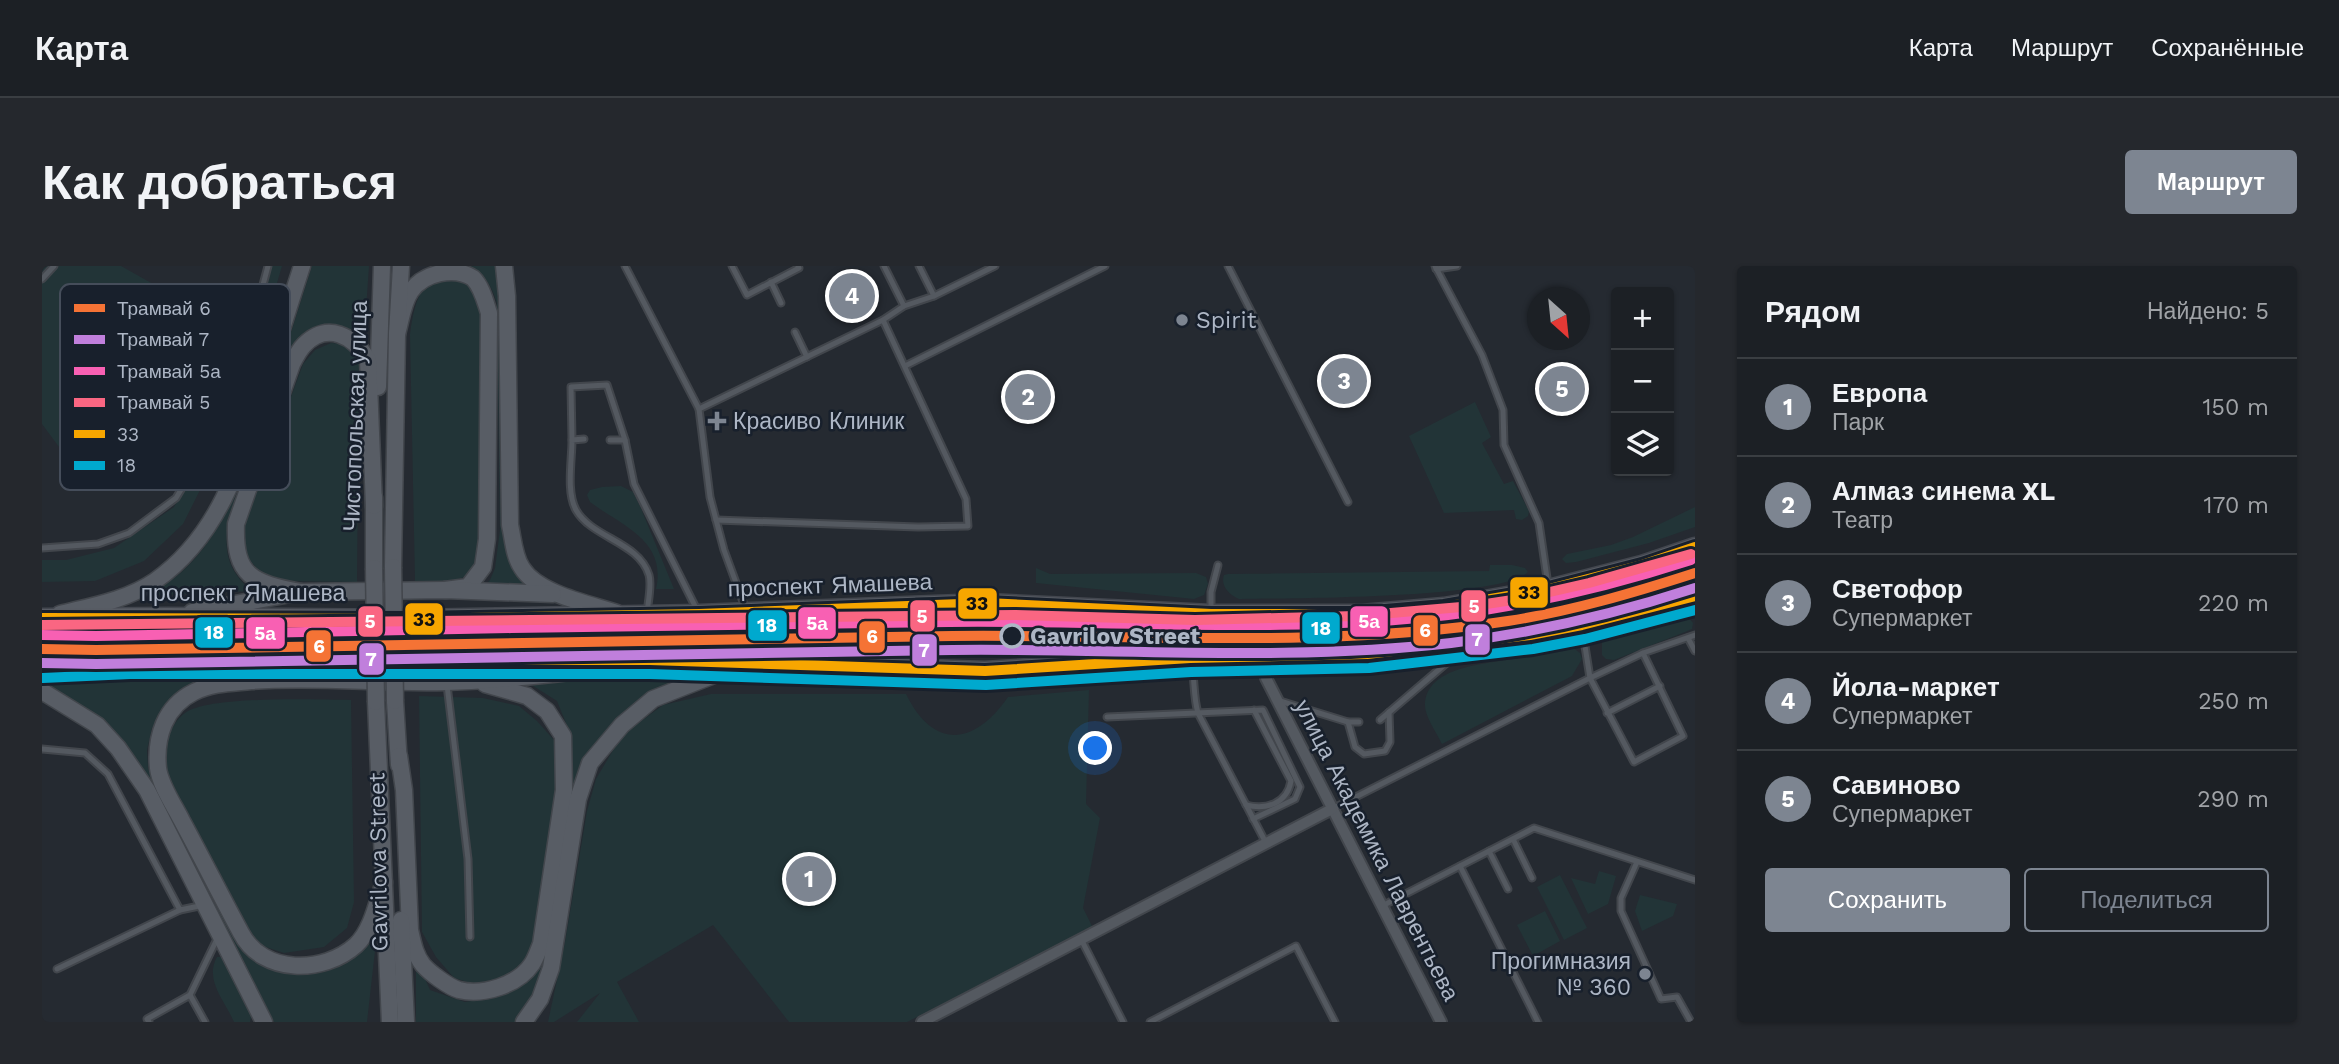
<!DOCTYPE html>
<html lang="ru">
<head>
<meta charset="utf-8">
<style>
	:root { --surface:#1c2025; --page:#25282d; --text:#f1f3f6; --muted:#a0a3a7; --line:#3a3e42; --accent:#7d8591 }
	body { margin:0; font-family:"Work Sans",sans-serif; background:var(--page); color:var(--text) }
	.controls { position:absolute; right:21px; top:21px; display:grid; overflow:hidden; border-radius:7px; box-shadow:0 2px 5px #0004 }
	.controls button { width:63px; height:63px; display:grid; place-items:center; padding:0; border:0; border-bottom:2px solid var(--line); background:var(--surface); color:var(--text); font:35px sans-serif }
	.compass { position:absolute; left:1485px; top:21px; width:63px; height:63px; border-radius:50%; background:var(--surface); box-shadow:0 2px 5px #0004; rotate:153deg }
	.you { position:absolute; left:1054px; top:483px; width:24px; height:24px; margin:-18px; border:5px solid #fff; border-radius:50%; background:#1a73e8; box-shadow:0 0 0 10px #1a73e833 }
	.badge { display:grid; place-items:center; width:46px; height:46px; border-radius:50%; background:var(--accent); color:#fff; font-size:23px; font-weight:700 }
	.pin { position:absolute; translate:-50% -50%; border:4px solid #fff; box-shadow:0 2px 7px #0006 }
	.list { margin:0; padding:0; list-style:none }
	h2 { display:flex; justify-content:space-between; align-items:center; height:91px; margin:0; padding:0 28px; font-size:30px }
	h2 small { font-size:23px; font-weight:400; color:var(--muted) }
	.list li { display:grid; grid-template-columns:46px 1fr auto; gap:21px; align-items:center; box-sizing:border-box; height:98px; padding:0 28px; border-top:2px solid var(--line) }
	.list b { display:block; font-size:26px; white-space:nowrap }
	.list p { margin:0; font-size:23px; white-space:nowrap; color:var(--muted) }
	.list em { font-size:23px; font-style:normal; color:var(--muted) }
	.actions { display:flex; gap:14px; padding:21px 28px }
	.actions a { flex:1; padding:16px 0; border:2px solid var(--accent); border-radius:7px; text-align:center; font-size:24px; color:var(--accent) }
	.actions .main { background:var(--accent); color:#fff }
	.icon { flex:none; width:38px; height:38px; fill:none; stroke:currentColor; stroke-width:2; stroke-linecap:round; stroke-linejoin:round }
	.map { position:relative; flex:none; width:1653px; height:756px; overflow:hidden; border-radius:7px }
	header { display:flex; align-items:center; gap:42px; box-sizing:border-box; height:98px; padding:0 35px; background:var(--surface); border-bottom:2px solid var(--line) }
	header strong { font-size:33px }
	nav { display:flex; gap:38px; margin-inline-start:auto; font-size:24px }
	.intro { display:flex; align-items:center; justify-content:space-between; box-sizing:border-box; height:168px; padding:0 42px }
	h1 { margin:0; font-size:49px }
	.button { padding:18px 32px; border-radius:7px; background:var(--accent); color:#fff; font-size:24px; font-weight:700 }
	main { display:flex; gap:42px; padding:0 42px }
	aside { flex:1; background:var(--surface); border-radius:7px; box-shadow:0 2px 5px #0004 }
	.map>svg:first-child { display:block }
</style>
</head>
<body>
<header>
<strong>Карта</strong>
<nav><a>Карта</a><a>Маршрут</a><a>Сохранённые</a></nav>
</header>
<div class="intro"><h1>Как добраться</h1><a class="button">Маршрут</a></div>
<main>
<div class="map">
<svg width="1653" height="756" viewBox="0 0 1653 756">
	<rect width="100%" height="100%" fill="#252a31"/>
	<g fill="#223437">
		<polygon points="0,0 79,0 184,59 175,88 74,194 53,223 31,221 26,193 0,158"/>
		<polygon points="226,0 240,0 235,17 182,176 141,258 102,295 53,315 0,316 0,294 24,294 72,282 132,241 161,190"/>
		<polygon points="270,0 327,0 322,73 297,62 246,91 236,107"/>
		<path d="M428 0H456L470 295 483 321 441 322 448 314 453 302 458 264 455 37C449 19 444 10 428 0Z"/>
		<path d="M418 11 432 23 443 48 439 274C435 302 433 313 402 315 392 316 383 317 373 315L368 69C370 53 374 23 390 16 397 13 410 13 418 11Z"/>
		<path d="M289 77C304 78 311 83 317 98L315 316 232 315 221 310 201 286V261L261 98 273 84Z"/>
		<polygon points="1433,136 1449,171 1440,177 1462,218 1471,215 1487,245 1486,250 1480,254 1474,253 1472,244 1402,247 1367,170"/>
		<path d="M579 220 591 226 598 240 632 323H614C625 274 580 260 548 236L545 229 548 224 560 221Z"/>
		<path d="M196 222C184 262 173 295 210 325L98 330C108 325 119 321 128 315 160 293 179 257 196 222Z"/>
		<polygon points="1653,241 1653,261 1607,277 1534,296 1524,297 1520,293 1525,288 1569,279 1591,271"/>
		<path d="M1448 299H1470L1483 302 1486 306C1459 333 1244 332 1197 333 1187 329 1178 319 1182 309L1186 308 1447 305Z"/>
		<polygon points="994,302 1008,308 1154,307 1164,311 1166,318 1162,329 1152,333 994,317"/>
		<polygon points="1646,351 1651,357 1650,363 1643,366 1572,394 1564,393 1560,389 1560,376 1565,373"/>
		<path d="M1530 381 1538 387 1540 393 1530 410 1400 478C1395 467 1383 451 1383 439 1384 400 1444 398 1471 393 1491 390 1510 385 1530 381Z"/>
		<path d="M107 409 173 410 132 430 110 462 105 484 106 501 113 524C131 556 149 589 167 622 180 646 193 681 218 697 248 716 291 711 317 688 324 682 329 674 335 667L325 756H232L111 523 64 460 31 434 0 416V410Z"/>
		<polygon points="646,413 602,429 580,447 559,471 537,511 504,699 490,736 475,756 374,756 374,692 388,724 423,736 451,731 483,716 500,693 529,513 528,467 515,435 485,416"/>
		<path d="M1047 424 1044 538 1058 552 1041 642 1051 662 865 756H747L671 659 575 716 597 756H535L558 727 512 756H506L523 676 545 545 554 513 580 469 621 439 669 428H864C892 485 933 479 966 431Z"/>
		<polygon points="377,430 441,432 477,440 495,455 512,474 515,506 513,535 493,675 478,702 455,715 432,718 412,712 394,691 380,666"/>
		<path d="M309 434 312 636 305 662 282 681 242 687 211 677 120 501C124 482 126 459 143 447 168 429 274 434 309 434Z"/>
		<polygon points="1557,605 1574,610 1566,638 1546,648 1529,612 1553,618"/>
		<polygon points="1518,609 1545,662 1522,674 1495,621"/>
		<polygon points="1598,629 1635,638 1631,650 1600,665 1593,645"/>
		<polygon points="1503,645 1518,675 1491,690 1475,659"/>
		<path d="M175 691H184L210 746 208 756H192C183 735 162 714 175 691Z"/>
	</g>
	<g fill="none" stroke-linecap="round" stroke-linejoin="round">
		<g stroke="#42464c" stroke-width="9">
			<g id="lane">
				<polyline points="583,0 657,143"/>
				<polyline points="690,0 705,29 757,2 756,0"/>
				<polyline points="842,0 862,40"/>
				<polyline points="877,0 892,30"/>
				<polyline points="1186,0 1306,236"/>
				<polyline points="1393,0 1440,89 1461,144 1462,179 1497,257 1506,319"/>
				<polyline points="1394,3 1415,0"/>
				<polyline points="0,13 12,0"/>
				<polyline points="729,16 739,37"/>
				<polyline points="753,66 765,91"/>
				<polyline points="863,100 1063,0"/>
				<path d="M542 173 530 174C530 194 524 226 534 244 550 272 597 276 607 309 610 319 606 336 605 347"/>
				<polyline points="530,174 529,121 565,119 583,174"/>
				<polyline points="568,174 583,174 592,218 656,346"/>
				<polyline points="674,254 876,261 926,260 924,233 841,54 862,40 892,30 953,0"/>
				<polyline points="0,282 56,278 87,267 134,232 158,192 218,30 226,0"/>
				<polyline points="704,344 682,284 668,231 657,143 841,54"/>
				<polyline points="1169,344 1169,326 1176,299"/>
				<polyline points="1540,361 1548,412 1592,496 1641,470 1601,387"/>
				<polyline points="1646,372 1653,385"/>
				<path d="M1149 395C1153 412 1151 430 1156 447L1224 577"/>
				<polyline points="405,419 426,593 428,671"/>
				<polyline points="1238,435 1306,456 1317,456"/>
				<polyline points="1565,447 1618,420"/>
				<polyline points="1065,451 1221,444 1258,521 1253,533 1211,553"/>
				<polyline points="1338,454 1421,383"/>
				<polyline points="1306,456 1313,481 1322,488 1343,485 1348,476 1347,446"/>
				<polyline points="0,483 43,487 66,508 138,644 162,639"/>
				<path d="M1204 539C1224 544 1245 538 1249 515L1212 444"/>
				<polyline points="1290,543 1548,412 1601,387 1653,369"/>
				<polyline points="1471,573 1490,612"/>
				<polyline points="1447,585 1466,623"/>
				<polyline points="1595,596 1579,632 1579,645 1619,733 1635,731 1649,756"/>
				<polyline points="1418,600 1496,756"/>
				<polyline points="1340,640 1492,562 1653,614"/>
				<polyline points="1040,675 1081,756"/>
				<polyline points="15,703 138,644"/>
				<polyline points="107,756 105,753 148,729"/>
				<polyline points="163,756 148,729 175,673"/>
				<polyline points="1108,756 1254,680 1293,756"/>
			</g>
		</g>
		<g stroke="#42464c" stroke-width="14">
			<g id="street">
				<polyline points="1221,391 1224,412 1399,756"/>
				<polyline points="880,756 1290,543"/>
			</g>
		</g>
		<g stroke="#42464c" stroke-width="19">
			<g id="secondary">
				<path d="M462 0 465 30 468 259C471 272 472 291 480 302 496 328 548 338 575 347"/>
				<path d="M355 68C359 54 361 36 369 25 382 7 412 0 431 12 440 21 443 35 447 47L445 273 441 301 426 321 403 324"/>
				<polyline points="336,121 340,0"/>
				<polyline points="351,301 355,68 359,0"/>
				<polyline points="332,302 332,231"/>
				<path d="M259 326C211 317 192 311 194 258L250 98C253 92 257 84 262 79 285 55 312 70 326 94L332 240"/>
				<polyline points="150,346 259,326 403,324 511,328"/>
				<path d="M18 348C50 340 85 334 113 315 177 270 198 199 220 128 233 85 246 43 260 0"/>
				<polyline points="133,400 201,409"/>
				<polyline points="0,425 55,459 76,482 105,524 222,756"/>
				<polyline points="353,435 357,499"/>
				<polyline points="334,436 348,756"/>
				<path d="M357 490 362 524 368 664C371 677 373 689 381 699 388 707 407 721 417 724 441 730 476 719 490 698 494 692 496 685 499 678L522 524 521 470 505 445 485 430 443 418"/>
				<path d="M342 616C335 636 330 664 314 679 282 708 221 709 199 667 179 630 160 592 140 555 132 539 118 519 116 502 113 471 123 440 152 426 170 417 189 417 209 415 274 410 339 418 404 416 461 414 517 408 573 400"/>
				<polyline points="359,654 364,756"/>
				<polyline points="482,756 498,733 509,702 536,533 548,497 580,459 611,433 700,398"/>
			</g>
		</g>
		<g stroke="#42464e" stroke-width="21">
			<g id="primary">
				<polyline points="0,352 126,351 373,353 657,348 945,337 1169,348 1320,348 1402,341 1507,323 1600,299 1653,281"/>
				<polyline points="0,398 88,394 608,394 943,405 1148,392 1325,388 1488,369 1540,359 1653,330"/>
			</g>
		</g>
		<use href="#lane" stroke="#545960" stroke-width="5"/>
		<use href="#street" stroke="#545960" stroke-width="10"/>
		<use href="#secondary" stroke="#585d65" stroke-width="16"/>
		<use href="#primary" stroke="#575b63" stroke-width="18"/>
		<g stroke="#42464c" stroke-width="19" stroke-linecap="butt">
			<g id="secondary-bridge">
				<polyline points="351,301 353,435"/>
				<polyline points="332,302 334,436"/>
			</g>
		</g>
		<use href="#secondary-bridge" stroke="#585d65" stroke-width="16"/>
		<g stroke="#18202c" stroke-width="16">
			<g id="bus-1">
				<polyline points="0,352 373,353 657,348 945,337 1169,348 1320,348 1402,341 1507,323 1600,299 1653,281"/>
				<polyline points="0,398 88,394 608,394 943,405 1148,392 1325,388 1488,369 1540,359 1653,330"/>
			</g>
		</g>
		<g stroke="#18202c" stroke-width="16">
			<g id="bus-2">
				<polyline points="0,366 373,367 658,362 945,351 1168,362 1320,362 1404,355 1509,337 1603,313 1653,296"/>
				<polyline points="1,412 88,408 608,408 944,419 1149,406 1327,402 1491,383 1543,373 1653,344"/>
			</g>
		</g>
		<use href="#bus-1" stroke="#f7a600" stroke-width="10"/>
		<use href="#bus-2" stroke="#00a9ce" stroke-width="10"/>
		<g stroke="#18202c" stroke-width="16">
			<path id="tram-1" d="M0 383 54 384C339 379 624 372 910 370 1095 368 1281 383 1466 355 1530 345 1591 327 1653 307"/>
		</g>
		<g stroke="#18202c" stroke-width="16">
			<path id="tram-2" d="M0 397 54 398C339 393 624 386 910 384 1076 382 1243 396 1409 377 1493 367 1573 348 1653 322"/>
		</g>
		<g stroke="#18202c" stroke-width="16">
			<path id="tram-3" d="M0 369 54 370C338 365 623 358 907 356 1073 354 1240 368 1406 349 1489 339 1569 320 1649 294"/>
		</g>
		<g stroke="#18202c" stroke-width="16">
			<polyline id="tram-4" points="0,359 972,349 1153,354 1314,350 1431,340 1477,333 1547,317 1649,288"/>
		</g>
		<use href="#tram-1" stroke="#f57335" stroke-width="10"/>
		<use href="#tram-2" stroke="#c07fdc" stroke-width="10"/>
		<use href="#tram-3" stroke="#f860b3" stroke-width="10"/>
		<use href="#tram-4" stroke="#fa6682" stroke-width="10"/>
	</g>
	<g fill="#7d8591" stroke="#18202c" stroke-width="2.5">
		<circle cx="1140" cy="54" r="7"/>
		<path d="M671.5 144.5h7v7h7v7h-7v7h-7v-7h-7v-7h7z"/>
		<circle cx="1603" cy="708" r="7"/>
	</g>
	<circle fill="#18202c" stroke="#adb6c5" stroke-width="3.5" cx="970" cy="370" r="11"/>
	<g text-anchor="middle" stroke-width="5" stroke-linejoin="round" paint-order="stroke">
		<g font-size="23" fill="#adb6c5" stroke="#18202c" text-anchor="start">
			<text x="1154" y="62">Spirit</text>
			<text x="691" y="163">Красиво Клиник</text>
			<text x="1589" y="703" text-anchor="end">Прогимназия<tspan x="1589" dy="26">№ 360</tspan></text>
		</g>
		<g font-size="23" fill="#adb6c5" stroke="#18202c">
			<text transform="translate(313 150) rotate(-88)" y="8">Чистопольская улица</text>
			<text transform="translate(788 319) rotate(-2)" y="8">проспект Ямашева</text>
			<text x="201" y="335">проспект Ямашева</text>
			<text transform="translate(1335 584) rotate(63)" y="8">улица Академика Лаврентьева</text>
			<text transform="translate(336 596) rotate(-91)" y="8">Gavrilova Street</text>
		</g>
		<g font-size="23" font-weight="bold" fill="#adb6c5" stroke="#18202c" text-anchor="start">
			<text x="988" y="378">Gavrilov Street</text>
		</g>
	</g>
	<rect x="18" y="18" width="230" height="206" rx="10" fill="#18202c" stroke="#454d5a" stroke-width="2"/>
	<rect x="32" y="38" width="31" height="8" fill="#f57335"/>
	<rect x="32" y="69" width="31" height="9" fill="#c07fdc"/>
	<rect x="32" y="101" width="31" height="8" fill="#f860b3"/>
	<rect x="32" y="132" width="31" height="9" fill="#fa6682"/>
	<rect x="32" y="164" width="31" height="8" fill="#f7a600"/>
	<rect x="32" y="195" width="31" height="9" fill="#00a9ce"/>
	<g font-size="19" fill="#adb6c5">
		<text x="75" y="49">Трамвай 6</text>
		<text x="75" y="80">Трамвай 7</text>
		<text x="75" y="112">Трамвай 5а</text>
		<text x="75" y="143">Трамвай 5</text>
		<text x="75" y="175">33</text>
		<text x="75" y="206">18</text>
	</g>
	<g stroke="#18202c" stroke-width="2.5">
		<rect x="1467" y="310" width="40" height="33" rx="7" fill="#f7a600"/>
		<rect x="915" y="321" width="41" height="33" rx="7" fill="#f7a600"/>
		<rect x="1418" y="323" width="27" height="34" rx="7" fill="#fa6682"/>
		<rect x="867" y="333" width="27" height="34" rx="7" fill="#fa6682"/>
		<rect x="362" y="336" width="40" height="34" rx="7" fill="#f7a600"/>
		<rect x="1307" y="339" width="40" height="33" rx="7" fill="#f860b3"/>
		<rect x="315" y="339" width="27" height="33" rx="7" fill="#fa6682"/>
		<rect x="755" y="340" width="40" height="34" rx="7" fill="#f860b3"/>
		<rect x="705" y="343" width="41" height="33" rx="7" fill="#00a9ce"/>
		<rect x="1259" y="345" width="40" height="34" rx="7" fill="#00a9ce"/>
		<rect x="1370" y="348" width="27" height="33" rx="7" fill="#f57335"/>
		<rect x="152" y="350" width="40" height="33" rx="7" fill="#00a9ce"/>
		<rect x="203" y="350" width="41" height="34" rx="7" fill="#f860b3"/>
		<rect x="816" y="354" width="28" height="34" rx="7" fill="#f57335"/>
		<rect x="1422" y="357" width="27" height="33" rx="7" fill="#c07fdc"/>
		<rect x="263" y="363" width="27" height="34" rx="7" fill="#f57335"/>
		<rect x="869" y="367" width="27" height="34" rx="7" fill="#c07fdc"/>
		<rect x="316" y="376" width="27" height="34" rx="7" fill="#c07fdc"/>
	</g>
	<g font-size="19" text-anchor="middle" font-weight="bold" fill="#fff">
		<text x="1432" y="347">5</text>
		<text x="880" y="357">5</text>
		<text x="1327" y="362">5а</text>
		<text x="328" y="362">5</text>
		<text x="775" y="364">5а</text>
		<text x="725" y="366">18</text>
		<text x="1279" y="369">18</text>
		<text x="1383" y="371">6</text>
		<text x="172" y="373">18</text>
		<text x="223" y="374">5а</text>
		<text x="830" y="377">6</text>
		<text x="1435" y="380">7</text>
		<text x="277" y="387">6</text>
		<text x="882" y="391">7</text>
		<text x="329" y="400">7</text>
	</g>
	<g font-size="19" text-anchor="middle" font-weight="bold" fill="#111">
		<text x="1487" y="333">33</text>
		<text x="935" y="344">33</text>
		<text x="382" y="360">33</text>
	</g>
</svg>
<div class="controls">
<button>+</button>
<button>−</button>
<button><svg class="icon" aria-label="layers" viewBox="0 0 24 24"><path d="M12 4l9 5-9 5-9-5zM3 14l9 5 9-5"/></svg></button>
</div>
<svg class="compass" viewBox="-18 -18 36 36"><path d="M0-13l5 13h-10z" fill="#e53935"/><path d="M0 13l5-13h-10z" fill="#a0a3a7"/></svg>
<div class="you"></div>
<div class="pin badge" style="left:767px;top:613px">1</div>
<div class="pin badge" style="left:986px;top:131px">2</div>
<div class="pin badge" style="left:1302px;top:115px">3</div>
<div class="pin badge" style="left:810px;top:30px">4</div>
<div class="pin badge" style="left:1520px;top:123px">5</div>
</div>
<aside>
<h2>Рядом<small>Найдено: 5</small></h2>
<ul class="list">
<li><span class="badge">1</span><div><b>Европа</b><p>Парк</p></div><em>150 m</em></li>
<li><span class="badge">2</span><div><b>Алмаз синема XL</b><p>Театр</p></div><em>170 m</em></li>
<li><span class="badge">3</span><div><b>Светофор</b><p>Супермаркет</p></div><em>220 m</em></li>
<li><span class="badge">4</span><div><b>Йола-маркет</b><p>Супермаркет</p></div><em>250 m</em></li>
<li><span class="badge">5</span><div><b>Савиново</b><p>Супермаркет</p></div><em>290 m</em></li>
</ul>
<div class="actions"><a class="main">Сохранить</a><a>Поделиться</a></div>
</aside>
</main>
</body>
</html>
